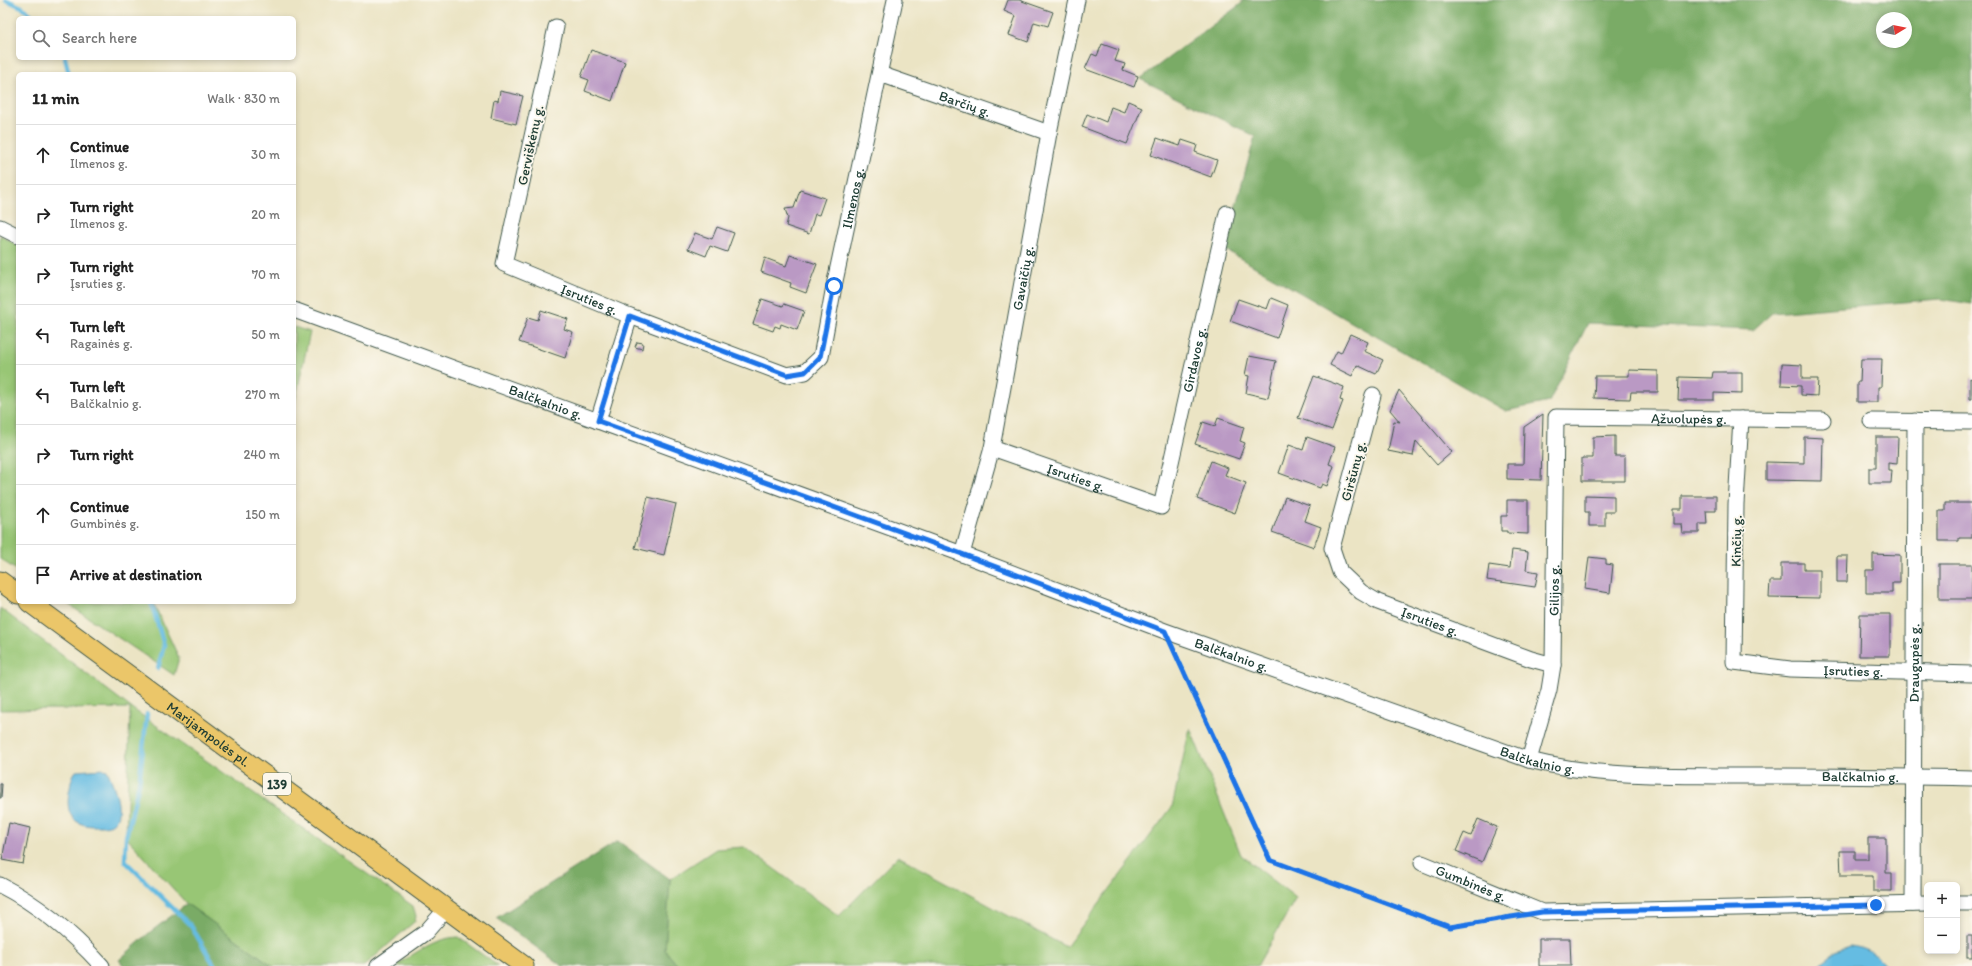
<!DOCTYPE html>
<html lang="en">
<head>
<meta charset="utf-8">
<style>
	:root { --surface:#fff; --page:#f2f2f2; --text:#222; --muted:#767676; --line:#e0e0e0 }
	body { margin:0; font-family:Itim,sans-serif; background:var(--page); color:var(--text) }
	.controls { position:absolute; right:12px; bottom:12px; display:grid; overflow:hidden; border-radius:6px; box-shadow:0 2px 6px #0003 }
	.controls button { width:36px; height:36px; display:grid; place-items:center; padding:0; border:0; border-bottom:1px solid var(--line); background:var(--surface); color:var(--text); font:20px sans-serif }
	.compass { position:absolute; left:1876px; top:12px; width:36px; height:36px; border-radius:50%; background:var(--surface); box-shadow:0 2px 6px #0003; rotate:80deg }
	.stop { position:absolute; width:12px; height:12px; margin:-9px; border:3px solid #1a73e8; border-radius:50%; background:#fff }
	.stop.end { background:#1a73e8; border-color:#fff; box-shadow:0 1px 4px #0008 }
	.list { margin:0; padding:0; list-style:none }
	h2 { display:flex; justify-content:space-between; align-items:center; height:52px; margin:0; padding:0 16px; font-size:17px }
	h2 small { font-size:13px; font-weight:400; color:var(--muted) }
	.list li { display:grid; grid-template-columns:26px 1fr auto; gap:12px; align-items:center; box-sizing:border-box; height:60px; padding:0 16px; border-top:1px solid var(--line) }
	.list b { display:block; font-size:15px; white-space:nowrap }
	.list p { margin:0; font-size:13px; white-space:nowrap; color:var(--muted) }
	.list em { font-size:13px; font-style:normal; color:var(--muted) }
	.icon { flex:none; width:22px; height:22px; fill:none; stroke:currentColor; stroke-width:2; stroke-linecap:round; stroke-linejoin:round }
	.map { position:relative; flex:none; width:1972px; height:966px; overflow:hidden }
	.search { position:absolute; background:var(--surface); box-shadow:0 2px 6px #0003; left:16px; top:16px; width:280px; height:44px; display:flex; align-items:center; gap:10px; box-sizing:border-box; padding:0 14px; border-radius:6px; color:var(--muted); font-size:15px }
	.panel { position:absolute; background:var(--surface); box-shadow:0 2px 6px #0003; left:16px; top:72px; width:280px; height:532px; border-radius:6px }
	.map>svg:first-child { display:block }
</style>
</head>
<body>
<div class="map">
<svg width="1972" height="966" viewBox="0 0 1972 966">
	<rect width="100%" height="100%" fill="#fbf7ec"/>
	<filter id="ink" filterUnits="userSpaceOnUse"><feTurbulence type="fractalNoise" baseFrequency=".025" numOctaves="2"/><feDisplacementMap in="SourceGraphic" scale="8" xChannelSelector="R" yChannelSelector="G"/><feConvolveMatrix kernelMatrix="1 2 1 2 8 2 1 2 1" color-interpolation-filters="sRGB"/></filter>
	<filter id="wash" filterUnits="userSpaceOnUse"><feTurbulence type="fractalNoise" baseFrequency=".012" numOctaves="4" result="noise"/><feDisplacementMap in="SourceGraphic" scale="16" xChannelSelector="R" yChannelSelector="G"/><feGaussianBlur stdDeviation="0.9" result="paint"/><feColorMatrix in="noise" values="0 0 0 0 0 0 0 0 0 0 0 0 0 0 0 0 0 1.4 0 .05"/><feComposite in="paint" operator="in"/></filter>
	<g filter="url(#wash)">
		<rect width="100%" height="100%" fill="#ebe4c4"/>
		<g fill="#98c674" stroke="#5c8254">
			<polygon points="0,235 18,246 18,571 0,559"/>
			<polygon points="294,327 310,332 294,406"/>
			<polygon points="65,602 153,602 179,658 174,675"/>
			<polygon points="0,608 130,707 413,906 416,916 415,921 364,966 273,966 187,904 126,837 130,708 0,710"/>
			<polygon points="1190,728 1241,855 1296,898 1257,966 678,966 665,950 670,879 716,849 744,847 839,916 898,856 1066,947 1172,807"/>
			<path d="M458 937 498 966H395C416 953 434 938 458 937Z"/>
		</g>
		<g fill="#7aab66" stroke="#4c744d" fill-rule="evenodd">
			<path d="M1242 0H1972V304L1940 299 1772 313 1753 330 1588 323 1549 402 1506 411 1224 249 1255 136 1140 79 1242 3ZM1882 18H1906V42H1882Z"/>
			<polygon points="618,841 670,879 665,950 678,966 562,966 496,918"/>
			<polygon points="187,904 273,966 124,966 119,960 149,933"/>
		</g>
		<g fill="#65bce2" stroke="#427c8b">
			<path d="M104 769 107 770C112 781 126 813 113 823 110 826 103 826 98 826 72 827 64 813 70 788 71 782 72 776 76 771Z"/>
			<path d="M1850 946C1866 948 1876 953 1886 966H1816L1836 951Z"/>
		</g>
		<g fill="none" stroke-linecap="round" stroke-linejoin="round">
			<g stroke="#65bce2" stroke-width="4.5">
				<polyline points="6,0 22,7 35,18"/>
				<polyline points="65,58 69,74"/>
				<polyline points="151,602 164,645 158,668"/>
				<polyline points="147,714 139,783 126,837 125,861 191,926 215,966"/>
			</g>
		</g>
		<g id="blocks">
			<g fill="#ba99c4">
				<polygon points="1008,0 1019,0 1053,12 1048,26 1034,22 1028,42 1009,35 1016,16 1004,11"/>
				<polygon points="1102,44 1119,50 1115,61 1125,64 1123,70 1138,76 1134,87 1085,69 1092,54 1097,56"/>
				<polygon points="591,50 625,62 612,101 585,91 589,80 581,77"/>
				<polygon points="500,91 523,96 516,124 491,118 494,100 498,101"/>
				<polygon points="1128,101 1142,107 1127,144 1082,127 1087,114 1106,122 1111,107 1124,112"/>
				<polygon points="1157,138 1180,146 1182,140 1197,145 1195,152 1217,160 1211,177 1151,155"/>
				<polygon points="800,190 825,198 819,215 815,214 809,234 786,226 788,218 785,209 794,208"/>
				<polygon points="717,227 734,233 727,252 710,246 706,256 688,249 695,233 712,239"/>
				<polygon points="790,255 817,264 806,293 790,287 791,283 761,272 765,258 786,266"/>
				<polygon points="1271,298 1288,305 1277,338 1230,321 1238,299 1267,309"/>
				<polygon points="762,299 783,306 784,304 804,311 797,330 781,324 780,328 775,326 773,331 753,324"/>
				<polygon points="541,310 568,319 564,329 573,332 565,358 519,342 528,317 538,320"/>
				<polygon points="1350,334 1368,342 1364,351 1383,360 1376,374 1357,365 1352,376 1330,365 1337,351 1341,353"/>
				<polygon points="637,342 643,343 642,349 635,347"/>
				<polygon points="1249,356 1276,361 1268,398 1246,393 1249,376 1245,375"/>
				<polygon points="1861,359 1882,359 1881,387 1878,387 1878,402 1857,402 1857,382 1860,382"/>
				<polygon points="1782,364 1802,365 1802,379 1818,379 1817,396 1801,395 1801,386 1781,385"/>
				<polygon points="1629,370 1658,371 1658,392 1631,392 1630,399 1594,398 1595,376 1629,376"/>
				<polygon points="1713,372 1742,372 1742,394 1714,393 1714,400 1678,400 1679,377 1712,378"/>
				<polygon points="1314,376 1344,387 1340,400 1343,401 1332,430 1298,418"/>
				<polygon points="1970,378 1972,379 1972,399 1970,399"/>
				<polygon points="1399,390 1452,452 1437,465 1416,441 1413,456 1388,451 1394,421 1400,422 1390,410"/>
				<polygon points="1543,414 1541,480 1507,479 1507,464 1523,464 1524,427"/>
				<polygon points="1218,418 1244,427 1240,441 1245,443 1239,459 1195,444 1203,422 1215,426"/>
				<polygon points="1615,436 1615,456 1625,456 1625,481 1582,481 1582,458 1593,458 1593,437"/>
				<polygon points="1307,437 1335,447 1329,464 1334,466 1327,486 1322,484 1320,488 1279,473 1289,445 1303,450"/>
				<polygon points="1804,437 1823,438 1822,481 1766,480 1766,462 1804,463"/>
				<polygon points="1876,437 1898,437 1897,464 1888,463 1888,470 1892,470 1891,483 1869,483 1869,468 1876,468"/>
				<polygon points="1211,461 1228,468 1225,475 1246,483 1235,513 1197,499"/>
				<polygon points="1585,495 1614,496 1614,512 1605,512 1605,526 1589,526 1589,512 1585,512"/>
				<polygon points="1682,496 1716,496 1716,511 1706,511 1707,524 1699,524 1699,533 1682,533 1681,524 1673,524 1673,509 1682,509"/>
				<polygon points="648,497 676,504 664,555 635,548"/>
				<polygon points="1285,497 1310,506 1305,521 1321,527 1314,547 1272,532"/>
				<polygon points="1507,500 1528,500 1528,534 1507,533 1507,531 1501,531 1501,516 1507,516"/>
				<polygon points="1945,503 1972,503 1972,538 1959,538 1959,541 1939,541 1939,511 1945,511"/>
				<polygon points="1512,550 1528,552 1526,570 1538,572 1535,587 1487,580 1489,565 1510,568"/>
				<polygon points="1873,554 1900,555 1900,583 1892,583 1892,593 1866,593 1866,570 1873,570"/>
				<polygon points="1837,556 1848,556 1847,582 1837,582"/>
				<polygon points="1589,557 1606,559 1606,564 1613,565 1610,593 1585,589"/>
				<polygon points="1781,563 1804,563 1804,570 1820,570 1820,598 1769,597 1770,581 1781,581"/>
				<rect x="1939" y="564" width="33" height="35"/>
				<polygon points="1860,614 1890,614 1890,656 1859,656"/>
				<polygon points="0,784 2,784 1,798 0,798"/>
				<polygon points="1478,819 1497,827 1482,862 1456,851 1464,833 1471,836"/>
				<polygon points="9,823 30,828 23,864 2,860"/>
				<polygon points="1868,838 1886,838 1886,873 1892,873 1892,891 1873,891 1873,876 1841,876 1840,851 1855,851 1855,859 1868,859"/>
				<rect x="1967" y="936" width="5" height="21"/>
				<polygon points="1539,939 1570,939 1571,966 1539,966"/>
			</g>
		</g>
	</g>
	<g filter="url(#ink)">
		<use href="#blocks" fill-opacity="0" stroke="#3e564a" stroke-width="1"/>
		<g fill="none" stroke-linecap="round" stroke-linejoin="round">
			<g stroke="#3e564a" stroke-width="17">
				<g id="minor">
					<path id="s1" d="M556 27 504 264 630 316 787 375 805 372 821 357 834 286 895 0"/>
					<path id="s2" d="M880 74 1049 133"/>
					<polyline points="0,227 18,236"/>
					<path id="s3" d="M294 310 962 554 1165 631 1529 760C1594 777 1660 775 1727 776 1809 776 1890 776 1972 778"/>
					<path id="s4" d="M1373 395 1332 548 1340 572 1361 592 1378 602 1531 659 1553 665"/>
					<path id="s5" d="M1741 419 1736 504 1734 662 1790 669 1972 674"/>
					<polyline points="598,421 630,316"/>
					<polyline points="1871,421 1972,422"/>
					<path id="s6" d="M992 448 1161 507 1227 213"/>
					<path id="s7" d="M962 554 992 448 1049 133 1077 0"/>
					<path id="s8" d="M1529 760 1549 690 1553 665 1556 417 1823 420"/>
					<path id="s9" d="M1422 863 1542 912 1927 904"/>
					<path d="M0 885C39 905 73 934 102 966"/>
					<polyline points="1957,903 1972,903"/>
					<path id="s10" d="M1913 904 1915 421"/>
					<polyline points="378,966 426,932 446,909"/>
				</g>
			</g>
			<g stroke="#3e564a" stroke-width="21">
				<g id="major">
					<polyline points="0,581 18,594"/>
					<path id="s11" d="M29 602 524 966"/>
				</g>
			</g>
			<polyline stroke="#3e564a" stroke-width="2.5" stroke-dasharray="1 3" stroke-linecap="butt" points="1174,650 1270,860 1450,927 1513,916"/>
			<use href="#minor" stroke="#fff" stroke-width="15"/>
			<use href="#major" stroke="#ebc669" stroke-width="19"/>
		</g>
	</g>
	<g fill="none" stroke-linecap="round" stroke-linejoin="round" filter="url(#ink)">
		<polyline stroke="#1a73e8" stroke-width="5" points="834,286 820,357 805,372 787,375 630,316 598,421 962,554 1165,631 1270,860 1450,927 1542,912 1876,905"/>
	</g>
	<g text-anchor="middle" stroke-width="3.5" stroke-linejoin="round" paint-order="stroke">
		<rect fill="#fbf7ec" stroke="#61756b" stroke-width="1" x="263" y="773" width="28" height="22" rx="3"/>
		<g font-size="13" font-weight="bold" fill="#1f3d34">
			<text x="277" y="789">139</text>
		</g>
		<g font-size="14" fill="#1f3d34" stroke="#fbf7ec">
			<text dy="5" stroke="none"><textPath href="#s2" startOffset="90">Barčių g.</textPath></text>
			<text transform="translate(530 145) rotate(-78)" y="5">Gerviškėnų g.</text>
			<text dy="5" stroke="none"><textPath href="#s1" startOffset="749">Ilmenos g.</textPath></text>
			<text dy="5" stroke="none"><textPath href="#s7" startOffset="283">Gavaičių g.</textPath></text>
			<text dy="5" stroke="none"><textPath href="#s1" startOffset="335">Įsruties g.</textPath></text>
			<text dy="5" stroke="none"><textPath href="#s6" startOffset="330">Girdavos g.</textPath></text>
			<text dy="5" stroke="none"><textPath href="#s3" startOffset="268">Balčkalnio g.</textPath></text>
			<text dy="5" stroke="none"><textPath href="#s8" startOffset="479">Ąžuolupės g.</textPath></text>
			<text transform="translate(1353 471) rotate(-75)" y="5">Giršūnų g.</text>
			<text dy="5" stroke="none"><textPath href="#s6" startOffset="89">Įsruties g.</textPath></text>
			<text transform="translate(1736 541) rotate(-89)" y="5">Kinčių g.</text>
			<text dy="5" stroke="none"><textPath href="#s8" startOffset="173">Gilijos g.</textPath></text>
			<text dy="5" stroke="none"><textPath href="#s4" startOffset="288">Įsruties g.</textPath></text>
			<text dy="5" stroke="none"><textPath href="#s3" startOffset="999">Balčkalnio g.</textPath></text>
			<text dy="5" stroke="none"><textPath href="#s10" startOffset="241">Draugupės g.</textPath></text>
			<text dy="5" stroke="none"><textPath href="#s5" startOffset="363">Įsruties g.</textPath></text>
			<text dy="5" stroke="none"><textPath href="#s11" startOffset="223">Marijampolės pl.</textPath></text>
			<text dy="5" stroke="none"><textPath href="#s3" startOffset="1323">Balčkalnio g.</textPath></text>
			<text dy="5" stroke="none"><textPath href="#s3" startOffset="1647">Balčkalnio g.</textPath></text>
			<text dy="5" stroke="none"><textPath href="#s9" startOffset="53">Gumbinės g.</textPath></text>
		</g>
	</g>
</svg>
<div class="controls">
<button>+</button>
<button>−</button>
</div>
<svg class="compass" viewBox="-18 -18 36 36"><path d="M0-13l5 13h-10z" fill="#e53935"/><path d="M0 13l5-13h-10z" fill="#767676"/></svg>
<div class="stop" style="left:834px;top:286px"></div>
<div class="stop end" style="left:1876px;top:905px"></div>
<div class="search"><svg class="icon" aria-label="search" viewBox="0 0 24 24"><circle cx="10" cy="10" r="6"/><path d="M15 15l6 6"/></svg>Search here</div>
<section class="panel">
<h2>11 min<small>Walk · 830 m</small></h2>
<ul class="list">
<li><svg class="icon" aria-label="ahead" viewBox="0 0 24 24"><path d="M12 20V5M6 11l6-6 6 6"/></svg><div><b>Continue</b><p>Ilmenos g.</p></div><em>30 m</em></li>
<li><svg class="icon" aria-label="right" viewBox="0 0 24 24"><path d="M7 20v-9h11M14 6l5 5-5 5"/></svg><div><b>Turn right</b><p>Ilmenos g.</p></div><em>20 m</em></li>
<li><svg class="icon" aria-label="right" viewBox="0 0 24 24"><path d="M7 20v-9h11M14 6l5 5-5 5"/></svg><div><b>Turn right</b><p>Įsruties g.</p></div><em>70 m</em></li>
<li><svg class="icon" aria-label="left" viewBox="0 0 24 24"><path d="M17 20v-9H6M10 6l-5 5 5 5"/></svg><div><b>Turn left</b><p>Ragainės g.</p></div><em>50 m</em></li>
<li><svg class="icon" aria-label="left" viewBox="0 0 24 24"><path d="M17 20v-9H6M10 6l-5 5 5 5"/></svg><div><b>Turn left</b><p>Balčkalnio g.</p></div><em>270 m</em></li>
<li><svg class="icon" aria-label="right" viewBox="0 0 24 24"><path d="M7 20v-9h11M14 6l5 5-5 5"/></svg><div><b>Turn right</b></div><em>240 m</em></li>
<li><svg class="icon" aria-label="ahead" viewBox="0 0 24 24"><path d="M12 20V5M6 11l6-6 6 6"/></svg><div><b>Continue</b><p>Gumbinės g.</p></div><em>150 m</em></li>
<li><svg class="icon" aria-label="arrive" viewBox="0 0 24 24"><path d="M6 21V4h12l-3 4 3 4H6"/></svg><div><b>Arrive at destination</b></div></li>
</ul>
</section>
</div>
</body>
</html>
